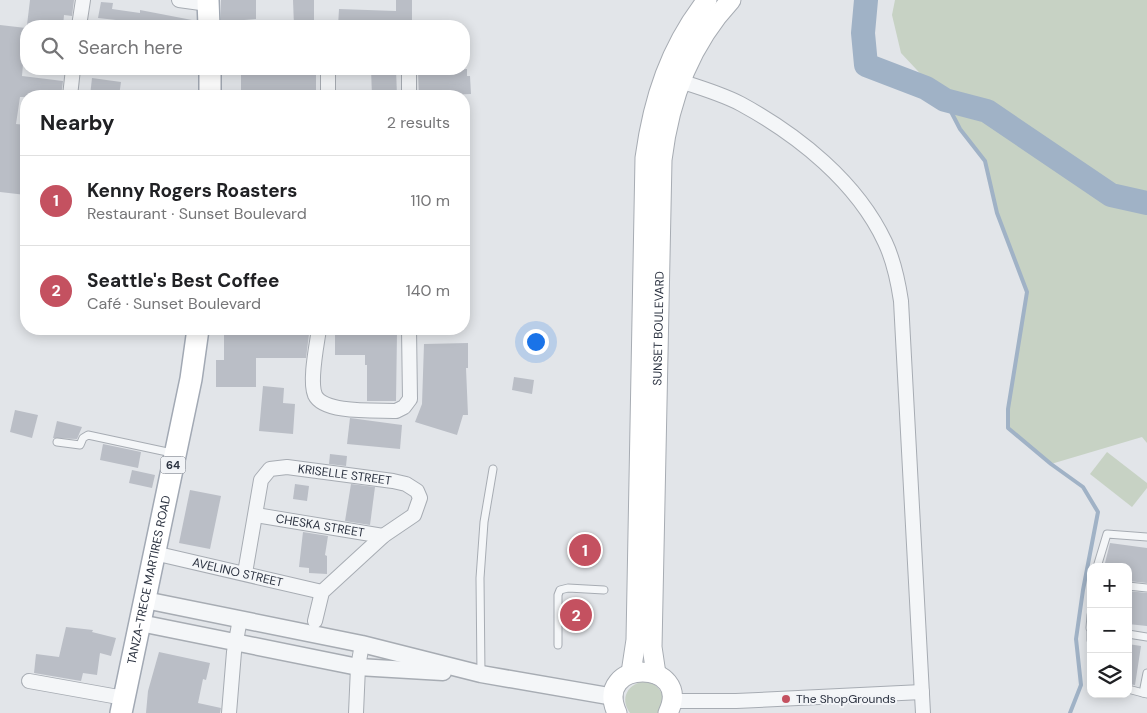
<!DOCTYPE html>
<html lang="en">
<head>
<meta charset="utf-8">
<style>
	:root { --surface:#fff; --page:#f6f6f6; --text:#202124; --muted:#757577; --line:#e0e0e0; --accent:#c45160 }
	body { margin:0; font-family:"DM Sans",sans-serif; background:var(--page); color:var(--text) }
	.controls { position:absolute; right:15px; bottom:15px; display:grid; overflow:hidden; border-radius:10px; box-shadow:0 2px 12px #0003 }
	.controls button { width:45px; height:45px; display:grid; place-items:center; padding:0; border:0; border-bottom:1px solid var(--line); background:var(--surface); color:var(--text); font:25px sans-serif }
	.you { position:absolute; left:535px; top:341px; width:18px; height:18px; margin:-12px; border:4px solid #fff; border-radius:50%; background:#1a73e8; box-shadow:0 0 0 8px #1a73e833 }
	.badge { display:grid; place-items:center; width:32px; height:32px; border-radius:50%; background:var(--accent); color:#fff; font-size:16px; font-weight:700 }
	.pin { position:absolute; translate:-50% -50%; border:2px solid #fff; box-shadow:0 1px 5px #0006 }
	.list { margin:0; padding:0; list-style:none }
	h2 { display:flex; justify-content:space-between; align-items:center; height:65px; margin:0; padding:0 20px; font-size:21px }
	h2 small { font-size:16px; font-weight:400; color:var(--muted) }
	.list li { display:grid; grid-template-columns:32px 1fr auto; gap:15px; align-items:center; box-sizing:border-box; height:90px; padding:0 20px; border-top:1px solid var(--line) }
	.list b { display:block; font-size:19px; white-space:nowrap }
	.list p { margin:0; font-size:16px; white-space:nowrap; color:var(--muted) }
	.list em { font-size:16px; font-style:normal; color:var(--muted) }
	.icon { flex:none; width:28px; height:28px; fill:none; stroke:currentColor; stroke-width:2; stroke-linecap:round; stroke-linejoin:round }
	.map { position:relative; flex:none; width:1147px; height:713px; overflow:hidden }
	.search { position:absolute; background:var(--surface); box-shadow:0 2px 12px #0003; left:20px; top:20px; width:450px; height:55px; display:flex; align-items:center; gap:12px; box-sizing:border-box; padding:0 18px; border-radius:20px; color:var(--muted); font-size:19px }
	.panel { position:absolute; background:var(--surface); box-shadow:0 2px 12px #0003; left:20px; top:90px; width:450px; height:245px; border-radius:20px }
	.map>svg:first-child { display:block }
</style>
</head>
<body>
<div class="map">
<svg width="1147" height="713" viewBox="0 0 1147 713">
	<rect width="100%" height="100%" fill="#e2e5e9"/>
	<g fill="#c7d2c4">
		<polygon points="895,0 1147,0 1147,443 1142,437 1051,464 1008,428 1008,409 1027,292 997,213 985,161 960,129 945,100 901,53 892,15"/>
		<polygon points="1107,452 1147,483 1147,488 1132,507 1090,474"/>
		<path d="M646 681C661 685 669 700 659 713H630C619 698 628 683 646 681Z"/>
	</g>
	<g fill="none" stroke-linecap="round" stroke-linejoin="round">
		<polyline stroke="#a0b2c6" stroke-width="4" points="945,100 960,129 985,161 997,213 1027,292 1008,409 1008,428 1051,464 1083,487 1098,512 1083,590 1076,639 1081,685 1070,713"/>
		<polyline stroke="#a0b2c6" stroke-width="24" points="866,0 863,33 866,65 926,88 945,100 987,111 1111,195 1147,203"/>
	</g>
	<g fill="#babec6">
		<polygon points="30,0 74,0 72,16 64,15 63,26 27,25"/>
		<polygon points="221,0 256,0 256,19 221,22"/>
		<polygon points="293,0 314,0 314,26 294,26"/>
		<polygon points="396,0 412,0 412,26 338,26 339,9 396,11"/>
		<polygon points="101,2 113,3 112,9 140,13 140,10 192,20 192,26 115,26 116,20 98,18"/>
		<polygon points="0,25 26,28 22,76 63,81 61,96 20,97 16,124 26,125 26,195 0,192"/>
		<rect x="241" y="69" width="75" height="27"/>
		<polygon points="371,69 396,69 397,96 372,96"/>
		<polygon points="467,69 467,76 470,76 471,94 419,96 418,72"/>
		<polygon points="92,78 121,82 119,96 90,96"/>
		<polygon points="272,329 304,329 304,334 309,334 306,358 256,358 256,387 216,387 216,360 224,360 224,333 272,333"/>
		<polygon points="335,329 397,333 396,401 367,401 367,365 365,365 365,355 335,355"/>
		<polygon points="468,343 468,368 466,368 468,415 463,415 457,435 415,422 422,404 424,344"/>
		<polygon points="514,377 534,380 532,394 512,390"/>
		<polygon points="263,386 284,388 283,403 295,404 293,434 259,431"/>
		<polygon points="15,410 38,415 32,438 10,432"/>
		<polygon points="350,418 402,425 400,449 347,444"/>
		<polygon points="57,421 82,427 77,439 53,438"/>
		<polygon points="103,444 141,452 138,468 100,460"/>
		<polygon points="330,454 347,456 346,466 329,464"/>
		<polygon points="132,470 155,475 152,488 129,483"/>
		<polygon points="295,484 309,486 307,501 293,499"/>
		<polygon points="351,484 375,487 370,525 345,521"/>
		<polygon points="190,490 221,496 210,549 179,543"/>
		<polygon points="303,532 328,536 325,555 327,556 327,574 309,573 309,568 299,567"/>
		<polygon points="1110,543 1147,548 1147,583 1128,581 1128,567 1104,567"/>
		<polygon points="1128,591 1147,593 1147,626 1128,624"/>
		<polygon points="66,627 93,630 92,632 116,638 111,656 100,653 97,675 83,673 81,681 34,673 36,654 59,657"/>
		<polygon points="1128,644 1141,646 1135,685 1128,684"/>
		<polygon points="159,652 210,663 206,680 203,679 198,703 221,708 220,713 146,713 148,691"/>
	</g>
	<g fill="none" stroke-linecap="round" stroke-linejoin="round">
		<g stroke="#a7acb3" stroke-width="9">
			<g id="service">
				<polyline points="57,442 80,445 83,438 88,435 172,453"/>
				<polyline points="1097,567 1107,534 1147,537"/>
				<polyline points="1128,586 1147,588"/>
				<polyline points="1090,628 1091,615"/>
				<polyline points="1091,629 1091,640"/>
				<polyline points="1128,634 1147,637"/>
				<polyline points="558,645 558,595 560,590 568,588 604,590"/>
				<polyline points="1147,673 1143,693 1147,694"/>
				<polyline points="481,674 480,578 484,522 493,469"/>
				<polyline points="1128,689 1143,693"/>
			</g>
		</g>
		<g stroke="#a7acb3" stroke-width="16">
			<g id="minor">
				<polyline points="179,0 208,4"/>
				<polyline points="79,26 83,0"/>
				<polyline points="328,69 328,96"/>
				<polyline points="409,69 409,96"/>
				<path d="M673 79C695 86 720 93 741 104 798 135 857 182 885 242 894 261 898 281 901 301L923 713"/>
				<polyline points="70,96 73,69"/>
				<path d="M319 329C317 344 309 381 315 395 324 414 377 410 396 411L404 407 410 399 409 329"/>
				<path id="s1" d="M256 515 383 536"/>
				<path id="s2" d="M154 553 322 592"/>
				<path id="s3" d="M245 573 261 480 270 469 287 467 393 481 406 484 417 491 420 498 414 515 383 536 322 592 315 621"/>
				<polyline points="29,681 124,698"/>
				<polyline points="672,701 736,701 922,692"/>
				<polyline points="229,713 234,652 240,619"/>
				<polyline points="356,713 358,667 362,644"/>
			</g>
		</g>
		<g stroke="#a7acb3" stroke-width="19">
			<g id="tertiary">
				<polyline points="145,600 362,644 481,674 614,697"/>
				<polyline points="140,623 358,667 443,672"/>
			</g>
		</g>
		<g stroke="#a7acb3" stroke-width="21">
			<g id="secondary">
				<path d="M631 673 636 640 645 158C653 99 670 47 707 0"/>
				<path id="s4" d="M656 674 652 647 662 160C669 101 690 44 731 0"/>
				<path d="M617 713C592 658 694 659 668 713"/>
			</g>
		</g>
		<g stroke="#a2a9b4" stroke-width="24">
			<g id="primary">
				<polyline points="208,0 209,26"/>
				<polyline points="210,69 210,96"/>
				<path id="s5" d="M121 713 191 379 198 329"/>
			</g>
		</g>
		<use href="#service" stroke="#f4f6f8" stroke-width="7"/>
		<use href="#minor" stroke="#f4f6f8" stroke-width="14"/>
		<use href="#tertiary" stroke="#f4f6f8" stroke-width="16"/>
		<use href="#secondary" stroke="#fff" stroke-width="19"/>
		<use href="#primary" stroke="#fff" stroke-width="21"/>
	</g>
	<circle fill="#c45160" stroke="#f2f4f7" stroke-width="2" cx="786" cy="699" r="5"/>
	<g text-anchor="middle" stroke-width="4" stroke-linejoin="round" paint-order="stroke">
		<rect fill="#f2f4f7" stroke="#676c77" stroke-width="1" x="160.5" y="456.5" width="25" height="17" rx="4"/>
		<g font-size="11" font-weight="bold" fill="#2b3240">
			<text x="173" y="469">64</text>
		</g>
		<g font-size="12" fill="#2b3240" stroke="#f2f4f7">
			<text dy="4" stroke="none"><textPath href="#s4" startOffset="346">SUNSET BOULEVARD</textPath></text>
			<text dy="4" stroke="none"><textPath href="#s3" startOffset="184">KRISELLE STREET</textPath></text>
			<text dy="4" stroke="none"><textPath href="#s1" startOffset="65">CHESKA STREET</textPath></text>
			<text dy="4" stroke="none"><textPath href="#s2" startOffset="86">AVELINO STREET</textPath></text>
			<text dy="4" stroke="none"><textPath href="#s5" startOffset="136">TANZA-TRECE MARTIRES ROAD</textPath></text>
		</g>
		<g font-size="12" fill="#2b3240" stroke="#f2f4f7" text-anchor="start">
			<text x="796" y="703">The ShopGrounds</text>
		</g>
	</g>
</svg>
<div class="controls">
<button>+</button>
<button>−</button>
<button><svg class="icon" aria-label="layers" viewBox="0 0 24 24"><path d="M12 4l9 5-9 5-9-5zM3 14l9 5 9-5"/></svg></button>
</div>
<div class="you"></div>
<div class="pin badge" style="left:585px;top:550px">1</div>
<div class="pin badge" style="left:576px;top:615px">2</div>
<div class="search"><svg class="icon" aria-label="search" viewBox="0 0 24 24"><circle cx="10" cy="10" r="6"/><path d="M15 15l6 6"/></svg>Search here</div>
<section class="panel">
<h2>Nearby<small>2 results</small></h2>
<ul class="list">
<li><span class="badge">1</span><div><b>Kenny Rogers Roasters</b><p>Restaurant · Sunset Boulevard</p></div><em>110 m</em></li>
<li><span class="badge">2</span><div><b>Seattle's Best Coffee</b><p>Café · Sunset Boulevard</p></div><em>140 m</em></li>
</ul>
</section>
</div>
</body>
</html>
